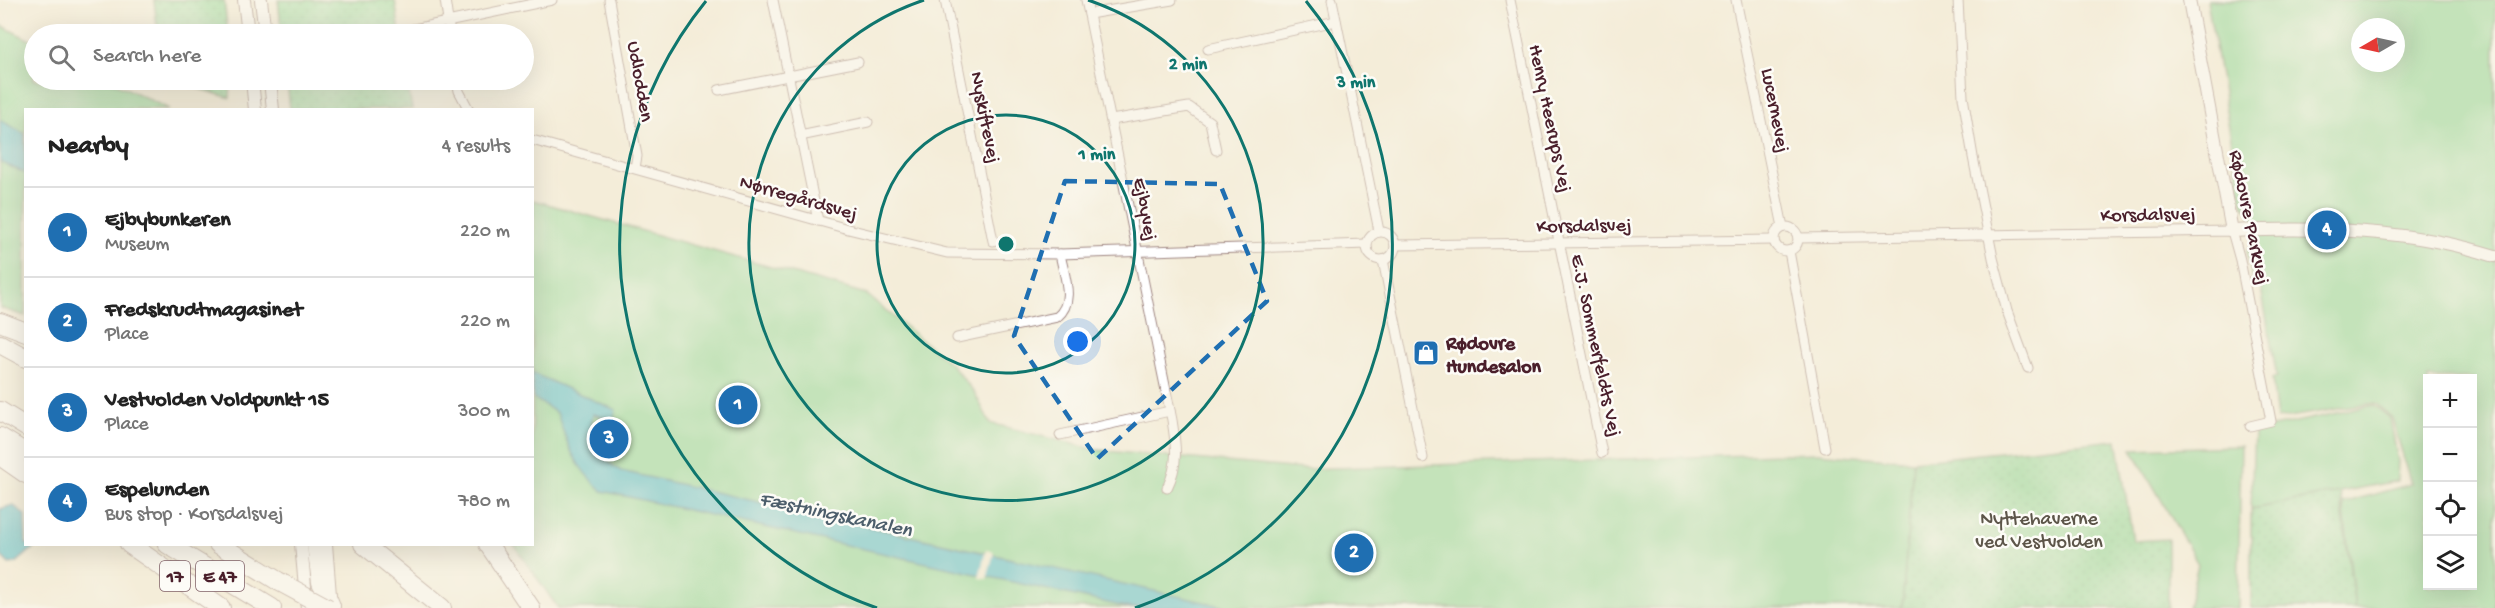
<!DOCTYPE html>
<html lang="en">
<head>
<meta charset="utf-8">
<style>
	:root { --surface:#fff; --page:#f2f2f2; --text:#222; --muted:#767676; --line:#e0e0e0; --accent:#1f6fb2 }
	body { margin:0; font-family:"Gochi Hand",sans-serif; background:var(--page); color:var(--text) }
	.controls { position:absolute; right:18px; bottom:18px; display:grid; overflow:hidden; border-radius:0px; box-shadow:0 6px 24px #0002 }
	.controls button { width:54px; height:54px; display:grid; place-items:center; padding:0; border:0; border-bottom:2px solid var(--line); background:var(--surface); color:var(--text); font:30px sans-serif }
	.compass { position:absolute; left:2351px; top:18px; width:54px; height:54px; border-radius:50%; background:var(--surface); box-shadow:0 6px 24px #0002; rotate:261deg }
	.you { position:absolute; left:1078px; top:342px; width:21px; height:21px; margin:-15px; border:4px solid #fff; border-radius:50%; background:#1a73e8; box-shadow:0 0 0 9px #1a73e833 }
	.badge { display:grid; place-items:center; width:39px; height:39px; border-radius:50%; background:var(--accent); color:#fff; font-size:20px; font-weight:700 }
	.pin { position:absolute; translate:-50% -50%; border:3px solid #fff; box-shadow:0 2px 6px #0006 }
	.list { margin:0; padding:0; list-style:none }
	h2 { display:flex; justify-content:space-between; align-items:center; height:78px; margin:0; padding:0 24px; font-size:26px }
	h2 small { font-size:20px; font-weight:400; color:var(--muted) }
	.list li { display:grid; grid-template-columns:39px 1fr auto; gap:18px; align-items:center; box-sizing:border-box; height:90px; padding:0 24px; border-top:2px solid var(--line) }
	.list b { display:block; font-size:22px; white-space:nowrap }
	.list p { margin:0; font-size:20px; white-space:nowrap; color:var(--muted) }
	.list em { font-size:20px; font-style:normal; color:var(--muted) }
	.icon { flex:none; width:33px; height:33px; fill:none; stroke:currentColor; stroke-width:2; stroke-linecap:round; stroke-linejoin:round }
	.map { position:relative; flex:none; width:2495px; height:608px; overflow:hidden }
	.search { position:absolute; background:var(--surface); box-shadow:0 6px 24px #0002; left:24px; top:24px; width:510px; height:66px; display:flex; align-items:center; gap:15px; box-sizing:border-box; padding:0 21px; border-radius:33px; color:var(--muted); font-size:22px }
	.panel { position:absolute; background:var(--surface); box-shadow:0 6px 24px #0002; left:24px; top:108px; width:510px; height:438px; border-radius:0px }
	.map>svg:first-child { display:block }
</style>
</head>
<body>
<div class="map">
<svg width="2495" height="608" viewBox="0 0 2495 608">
	<defs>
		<pattern id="grass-dots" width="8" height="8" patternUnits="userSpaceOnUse" patternTransform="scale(1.5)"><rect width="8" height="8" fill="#8ad794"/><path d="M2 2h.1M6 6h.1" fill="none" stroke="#79b880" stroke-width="1.8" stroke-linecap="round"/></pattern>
	</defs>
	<rect width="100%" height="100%" fill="#fdfcf7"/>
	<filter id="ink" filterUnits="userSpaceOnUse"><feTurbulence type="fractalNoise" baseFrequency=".0167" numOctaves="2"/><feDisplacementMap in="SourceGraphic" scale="12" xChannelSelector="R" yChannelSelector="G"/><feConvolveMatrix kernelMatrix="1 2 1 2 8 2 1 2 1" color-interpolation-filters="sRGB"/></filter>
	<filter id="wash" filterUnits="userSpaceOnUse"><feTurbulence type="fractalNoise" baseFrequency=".008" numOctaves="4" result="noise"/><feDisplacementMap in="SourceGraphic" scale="24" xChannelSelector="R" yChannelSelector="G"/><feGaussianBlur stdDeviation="1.35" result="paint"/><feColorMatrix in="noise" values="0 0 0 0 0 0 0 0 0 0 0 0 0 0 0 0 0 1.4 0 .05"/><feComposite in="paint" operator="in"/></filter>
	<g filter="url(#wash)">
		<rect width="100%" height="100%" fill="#f4edd9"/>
		<g fill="url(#grass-dots)" stroke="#6a7b60" stroke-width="1.5">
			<polygon points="154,0 224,0 228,34 158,34"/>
			<polygon points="278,0 395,0 400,34 282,34"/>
			<polygon points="169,80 231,80 230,98"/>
			<polygon points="287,80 407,80 412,109 290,109"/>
			<polygon points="2117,440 2133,541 2168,539 2168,608 1902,608 1913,461"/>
			<polygon points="2340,492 2355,608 2251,608 2251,509"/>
		</g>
		<g fill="#8ad794" stroke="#6a7b60" stroke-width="1.5" fill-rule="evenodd">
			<path d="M2207 0H2495V608H2355L2343 503 2411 484 2392 418 2375 403 2277 419 2272 378 2277 377 2259 277 2252 279 2247 251C2261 236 2255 217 2242 203ZM2360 27H2396V63H2360ZM2428 378H2472V586H2428Z"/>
			<polygon points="0,25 34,42 34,80 109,80 169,109 26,110 25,316 0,308"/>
			<polygon points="533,200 866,294 952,365 974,392 990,423 1096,450 1303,469 1817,453 1913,461 1902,608 558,608 514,545 532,544"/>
			<polygon points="2374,405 2390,418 2398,461 2397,481 2251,509 2254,431"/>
			<polygon points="2241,446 2238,608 2188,608 2198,564 2132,449"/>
		</g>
		<g fill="#50bccb" stroke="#4d6e7b" stroke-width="1.5">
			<polygon points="0,120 25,134 25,173 0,162"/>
			<path d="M532 373 616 410 613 420 593 414C587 445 595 454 621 471L1230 608H1130L602 491C575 467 568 447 557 413L533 398Z"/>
			<polygon points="13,505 25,515 26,544 37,545 16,563 9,564 0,555 0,509"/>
		</g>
		<polygon fill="#f4edd9" points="986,550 994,552 987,579 979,578"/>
	</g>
	<g filter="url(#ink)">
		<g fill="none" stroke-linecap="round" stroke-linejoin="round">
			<g stroke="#9f8682" stroke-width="11">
				<g id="minor">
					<polyline points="445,0 450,34"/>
					<polyline points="609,0 637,156 635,168"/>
					<polyline points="773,0 818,221"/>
					<polyline points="945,0 993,241"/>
					<path d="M1086 0 1172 420C1176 445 1179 464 1167 488"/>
					<polyline points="1332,0 1379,231"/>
					<polyline points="1510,0 1602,453"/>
					<polyline points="1736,0 1783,227"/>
					<polyline points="1958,0 1963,97 1973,157 1993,258 2007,311 2028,368"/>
					<polyline points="1089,14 1172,0"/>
					<polyline points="390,34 552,0"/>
					<polyline points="1208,49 1336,21"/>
					<polyline points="457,80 459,91 469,110"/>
					<polyline points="719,90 858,62"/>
					<polyline points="1111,120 1189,107 1210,122 1216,150"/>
					<polyline points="800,136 868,122"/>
					<polyline points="532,140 848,229 947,253 1060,254 1367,244"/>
					<circle cx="1786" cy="239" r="12"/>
					<circle cx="1381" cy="246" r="14"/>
					<polyline points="1798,238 2232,231 2240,260 2271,421 2250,426"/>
					<polyline points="1395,245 1774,240"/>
					<polyline points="1789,251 1825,448"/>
					<polyline points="1383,260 1423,458"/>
					<path d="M957 338 1057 317C1076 301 1064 276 1060 254"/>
					<polyline points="1060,435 1170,411"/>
				</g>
			</g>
			<g stroke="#9f8682" stroke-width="14">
				<g id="tertiary">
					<polyline points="244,0 248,34"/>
					<polyline points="261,0 265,34"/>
					<path d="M2189 0 2232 231C2320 227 2410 229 2495 256"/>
					<polyline points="252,80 255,110"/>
					<polyline points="270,80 273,110"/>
					<polyline points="301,544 307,608"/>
					<polyline points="326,544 330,595"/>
				</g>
			</g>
			<g stroke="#9f8682" stroke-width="20">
				<g id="motorway">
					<polyline points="0,322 26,332"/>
					<polyline points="0,344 26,358"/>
					<polyline points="0,411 26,427"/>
					<polyline points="0,437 26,453"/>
					<polyline points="0,456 26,474"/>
					<polyline points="129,544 221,608"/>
					<polyline points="167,544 272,608"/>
					<polyline points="218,544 278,581"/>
					<polyline points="316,544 321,582 331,606"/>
					<polyline points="363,544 442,608"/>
					<polyline points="488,544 531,608"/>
				</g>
			</g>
			<use href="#minor" stroke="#fff" stroke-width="9"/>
			<use href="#tertiary" stroke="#fff" stroke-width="12"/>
			<use href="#motorway" stroke="#fff" stroke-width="18"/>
			<g stroke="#9f8682" stroke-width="20" stroke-linecap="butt">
				<polyline id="motorway-bridge" points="278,581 328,608"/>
			</g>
			<use href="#motorway-bridge" stroke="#fff" stroke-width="18"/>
		</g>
	</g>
	<path d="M0 0H2495V608H0ZM1065 181 1220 184 1267 301 1097 459 1014 336Z" fill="#f4edd9" fill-opacity=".55" fill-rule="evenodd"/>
	<path fill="none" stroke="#1f6fb2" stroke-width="4.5" stroke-dasharray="12 8" stroke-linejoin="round" d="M1065 181 1220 184 1267 301 1097 459 1014 336Z"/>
	<g fill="none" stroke="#0f766e" stroke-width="3">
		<circle cx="1006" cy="244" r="129"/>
		<path d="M1088 0A257 257 0 1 1 924 0"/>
		<path d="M877 608A386 386 0 0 1 706 1M1306 1A386 386 0 0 1 1135 608"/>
	</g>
	<defs>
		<g id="shop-square" transform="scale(1.35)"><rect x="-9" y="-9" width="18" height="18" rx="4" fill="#1f6fb2" stroke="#fdfcf7"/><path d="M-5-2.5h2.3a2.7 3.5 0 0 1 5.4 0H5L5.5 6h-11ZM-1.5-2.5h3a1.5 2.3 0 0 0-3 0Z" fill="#fff"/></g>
	</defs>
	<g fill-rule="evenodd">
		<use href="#shop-square" x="1426" y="353"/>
	</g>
	<g text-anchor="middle" stroke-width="5" stroke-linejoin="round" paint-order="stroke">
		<g fill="#fdfcf7" stroke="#806168" stroke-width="1.5">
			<rect x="160" y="561" width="30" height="30" rx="4.5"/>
			<rect x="196" y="561" width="48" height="30" rx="4.5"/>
		</g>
		<g font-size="18" font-weight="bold" fill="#4a1f2b">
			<text x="175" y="582">17</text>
			<text x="220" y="582">E 47</text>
		</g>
		<g font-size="20" fill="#4a1f2b" stroke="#fdfcf7">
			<text transform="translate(642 81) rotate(80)" y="7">Udlodden</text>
			<text transform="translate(1777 110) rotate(79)" y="7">Lucernevej</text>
			<text transform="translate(987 117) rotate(79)" y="7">Nyskiftevej</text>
			<text transform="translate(1552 118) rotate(78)" y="7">Henry Heerups Vej</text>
			<text transform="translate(799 196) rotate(16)" y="7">Nørregårdsvej</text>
			<text transform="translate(1147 209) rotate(79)" y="7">Ejbyvej</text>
			<text transform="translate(2148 213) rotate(-1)" y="7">Korsdalsvej</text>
			<text transform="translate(2251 217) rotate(78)" y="7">Rødovre Parkvej</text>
			<text transform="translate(1584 224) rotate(-1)" y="7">Korsdalsvej</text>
			<text transform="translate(1598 345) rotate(78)" y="7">E.J. Sommerfeldts Vej</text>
		</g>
		<g font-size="20" font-weight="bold" fill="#4a1f2b" stroke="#fdfcf7" text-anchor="start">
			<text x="1446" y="349">Rødovre<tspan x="1446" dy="23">Hundesalon</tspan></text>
		</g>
		<g font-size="20" fill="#5d564a" stroke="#fdfcf7">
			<text x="2039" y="524">Nyttehaverne<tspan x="2039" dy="23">ved Vestvolden</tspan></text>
		</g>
		<g font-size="21" font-style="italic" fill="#4c5e6b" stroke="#fdfcf7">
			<text transform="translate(836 513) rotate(12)" y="7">Fæstningskanalen</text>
		</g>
	</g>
	<circle cx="1006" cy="244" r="9" fill="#0f766e" stroke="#fdfcf7" stroke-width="3"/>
	<g font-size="18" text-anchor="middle" font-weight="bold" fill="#0f766e" stroke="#fdfcf7" stroke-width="5" stroke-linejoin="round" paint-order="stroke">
		<text x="1188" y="69">2 min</text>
		<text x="1356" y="87">3 min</text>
		<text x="1097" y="159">1 min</text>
	</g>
</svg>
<div class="controls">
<button>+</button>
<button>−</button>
<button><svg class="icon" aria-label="locate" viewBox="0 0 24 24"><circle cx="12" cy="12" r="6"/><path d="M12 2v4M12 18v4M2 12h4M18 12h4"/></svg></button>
<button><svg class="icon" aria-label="layers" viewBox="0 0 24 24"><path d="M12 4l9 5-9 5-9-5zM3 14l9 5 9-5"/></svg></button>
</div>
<svg class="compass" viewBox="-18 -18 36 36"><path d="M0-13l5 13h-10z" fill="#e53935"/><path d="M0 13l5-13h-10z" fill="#767676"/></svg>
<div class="you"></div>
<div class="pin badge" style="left:738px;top:405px">1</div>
<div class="pin badge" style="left:1354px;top:553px">2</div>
<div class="pin badge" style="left:609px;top:439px">3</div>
<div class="pin badge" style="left:2327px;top:230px">4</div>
<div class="search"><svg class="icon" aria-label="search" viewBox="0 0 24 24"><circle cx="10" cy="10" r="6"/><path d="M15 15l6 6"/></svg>Search here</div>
<section class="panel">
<h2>Nearby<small>4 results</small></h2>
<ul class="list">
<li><span class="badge">1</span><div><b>Ejbybunkeren</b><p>Museum</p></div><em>220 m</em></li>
<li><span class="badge">2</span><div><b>Fredskrudtmagasinet</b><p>Place</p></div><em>220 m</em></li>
<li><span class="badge">3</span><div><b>Vestvolden Voldpunkt 15</b><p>Place</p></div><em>300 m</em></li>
<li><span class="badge">4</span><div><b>Espelunden</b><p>Bus stop · Korsdalsvej</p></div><em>780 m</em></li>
</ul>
</section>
</div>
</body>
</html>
